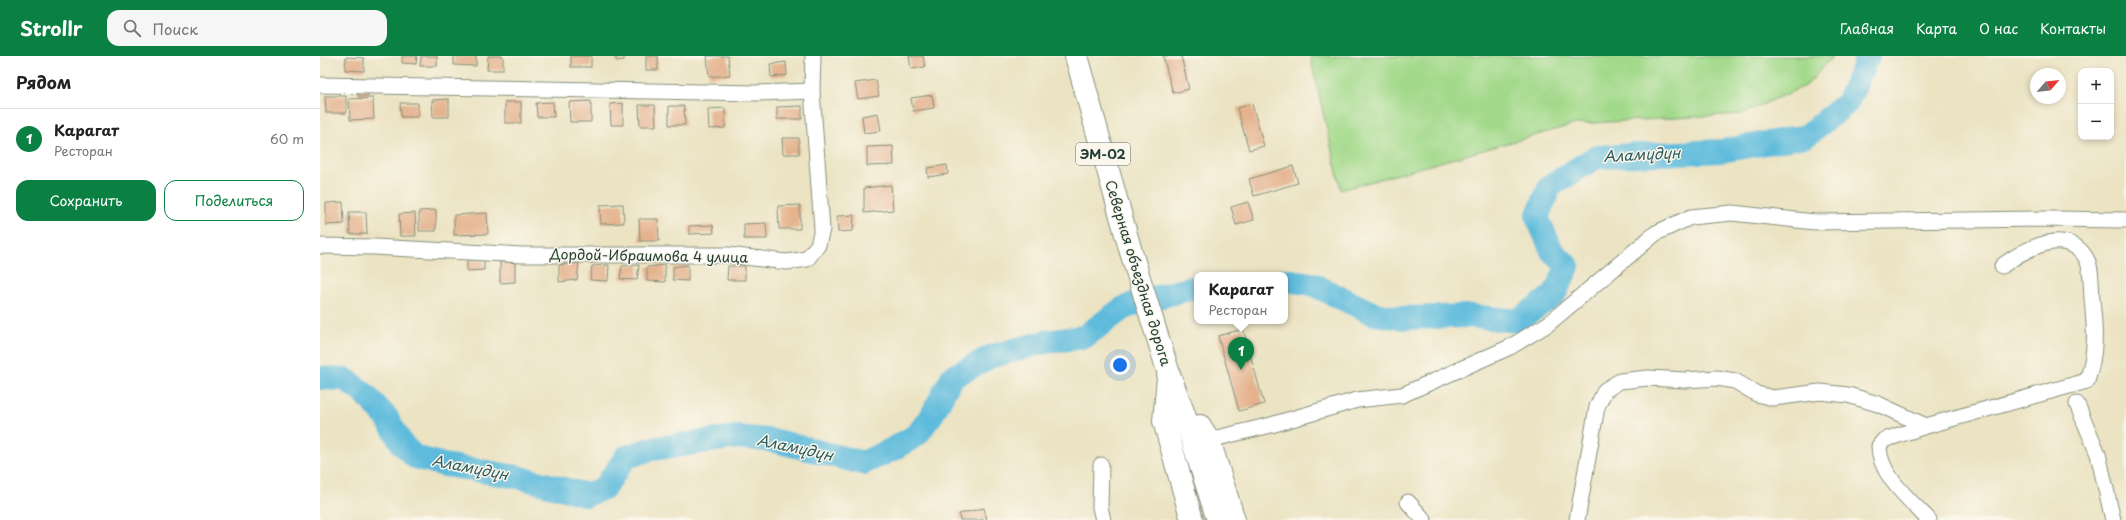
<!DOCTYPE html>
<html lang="ru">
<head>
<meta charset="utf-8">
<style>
	:root { --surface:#fff; --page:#f6f6f6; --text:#222; --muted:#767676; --line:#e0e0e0; --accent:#0b8043 }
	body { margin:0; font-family:"Playpen Sans",sans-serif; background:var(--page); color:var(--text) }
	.controls { position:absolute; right:12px; top:12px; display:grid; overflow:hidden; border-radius:8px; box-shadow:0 2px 6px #0003 }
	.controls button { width:36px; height:36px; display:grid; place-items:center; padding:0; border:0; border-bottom:1px solid var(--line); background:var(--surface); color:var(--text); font:20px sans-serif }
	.compass { position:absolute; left:1710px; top:12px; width:36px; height:36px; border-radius:50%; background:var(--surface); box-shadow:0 2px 6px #0003; rotate:62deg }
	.you { position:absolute; left:800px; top:309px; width:14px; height:14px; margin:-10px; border:3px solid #fff; border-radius:50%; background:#1a73e8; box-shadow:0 0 0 6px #1a73e833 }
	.badge { display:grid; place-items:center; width:26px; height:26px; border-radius:50%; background:var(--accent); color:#fff; font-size:13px; font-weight:700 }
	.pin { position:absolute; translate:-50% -33px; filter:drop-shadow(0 1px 2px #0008) }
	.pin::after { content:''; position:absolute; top:21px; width:14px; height:12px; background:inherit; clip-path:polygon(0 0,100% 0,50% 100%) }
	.popup { position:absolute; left:874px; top:216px; width:94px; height:52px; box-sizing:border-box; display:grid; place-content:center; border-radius:8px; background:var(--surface); filter:drop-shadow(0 1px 3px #0005); font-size:13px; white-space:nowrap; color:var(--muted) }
	.popup b { font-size:15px; color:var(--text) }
	.popup::after { content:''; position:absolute; left:50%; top:100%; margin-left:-8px; border:8px solid transparent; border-top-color:var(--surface) }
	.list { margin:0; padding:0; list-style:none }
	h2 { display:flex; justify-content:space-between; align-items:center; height:52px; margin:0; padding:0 16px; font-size:17px }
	h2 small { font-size:13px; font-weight:400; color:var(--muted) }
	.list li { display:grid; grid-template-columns:26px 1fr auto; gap:12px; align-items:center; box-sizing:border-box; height:60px; padding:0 16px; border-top:1px solid var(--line) }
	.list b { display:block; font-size:15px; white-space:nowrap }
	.list p { margin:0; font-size:13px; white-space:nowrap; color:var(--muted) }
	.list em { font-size:13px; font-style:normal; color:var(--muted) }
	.actions { display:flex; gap:8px; padding:12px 16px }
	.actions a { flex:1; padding:9px 0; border:1px solid var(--accent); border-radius:12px; text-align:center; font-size:14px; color:var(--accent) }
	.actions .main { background:var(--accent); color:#fff }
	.icon { flex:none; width:22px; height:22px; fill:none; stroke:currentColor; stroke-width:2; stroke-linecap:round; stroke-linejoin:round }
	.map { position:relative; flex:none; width:1806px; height:464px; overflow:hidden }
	header { display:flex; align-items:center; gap:24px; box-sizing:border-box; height:56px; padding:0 20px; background:var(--accent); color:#fff }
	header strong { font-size:19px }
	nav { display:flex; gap:22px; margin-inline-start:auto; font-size:14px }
	.search { width:280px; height:36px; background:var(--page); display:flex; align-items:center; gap:10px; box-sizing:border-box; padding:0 14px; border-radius:12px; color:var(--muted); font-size:15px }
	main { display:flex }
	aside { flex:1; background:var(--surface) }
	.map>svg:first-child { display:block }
</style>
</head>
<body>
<header>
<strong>Strollr</strong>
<div class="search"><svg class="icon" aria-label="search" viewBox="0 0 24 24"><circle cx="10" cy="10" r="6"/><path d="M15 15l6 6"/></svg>Поиск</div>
<nav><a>Главная</a><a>Карта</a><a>О нас</a><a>Контакты</a></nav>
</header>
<main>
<aside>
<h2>Рядом<small></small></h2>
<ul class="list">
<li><span class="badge">1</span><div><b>Карагат</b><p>Ресторан</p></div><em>60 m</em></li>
</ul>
<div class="actions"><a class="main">Сохранить</a><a>Поделиться</a></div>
</aside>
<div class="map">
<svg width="1806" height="464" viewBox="0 0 1806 464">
	<rect width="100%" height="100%" fill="#fbf7ec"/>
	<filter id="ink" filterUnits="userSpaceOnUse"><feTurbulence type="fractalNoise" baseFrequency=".025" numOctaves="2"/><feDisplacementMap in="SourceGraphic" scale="8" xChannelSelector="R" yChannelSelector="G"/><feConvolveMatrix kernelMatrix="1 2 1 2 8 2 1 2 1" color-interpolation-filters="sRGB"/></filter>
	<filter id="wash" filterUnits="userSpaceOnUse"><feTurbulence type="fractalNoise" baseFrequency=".012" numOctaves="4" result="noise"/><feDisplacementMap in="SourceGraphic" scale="16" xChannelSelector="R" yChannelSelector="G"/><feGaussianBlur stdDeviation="0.9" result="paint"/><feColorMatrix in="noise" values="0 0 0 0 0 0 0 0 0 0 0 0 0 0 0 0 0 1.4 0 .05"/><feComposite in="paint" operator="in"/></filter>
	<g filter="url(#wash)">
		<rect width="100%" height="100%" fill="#ebe3c2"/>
		<polygon fill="#a2d98a" stroke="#608b5f" points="990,0 1513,0 1487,29 1421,58 1256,68 1021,134"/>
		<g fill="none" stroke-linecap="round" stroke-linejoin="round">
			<g stroke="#5ebbdc" stroke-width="24">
				<polyline points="965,224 992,228 1054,258 1081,262 1150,260 1197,265 1234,239 1248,210 1232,195 1217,161 1230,130 1276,101 1401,95 1486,80 1527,47 1548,0"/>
				<polyline points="0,322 25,323 46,339 67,362 82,388 95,401 124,409 198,421 267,439 284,432 306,401 331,393 417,381 456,385 543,407 571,394 597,379 613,357 632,321 672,300 725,286 764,281 802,253 818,246 877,231"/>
			</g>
		</g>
		<g id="blocks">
			<g fill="#e4b28d">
				<polygon points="82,0 97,0 96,8 82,7"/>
				<polygon points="101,0 117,0 117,10 100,10"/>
				<polygon points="134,0 156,0 156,10 134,9"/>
				<polygon points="168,0 183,0 183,14 167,14"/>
				<rect x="251" y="0" width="20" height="11"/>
				<polygon points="296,0 304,0 304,4 296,5"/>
				<rect x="326" y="0" width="12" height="14"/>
				<polygon points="387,0 408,0 410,19 389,21"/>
				<polygon points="589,0 603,0 605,11 591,13"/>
				<polygon points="843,0 861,0 869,33 853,37"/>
				<polygon points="26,1 44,2 44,15 25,14"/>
				<polygon points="466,6 467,19 451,21 450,8"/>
				<polygon points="556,24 559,40 538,43 535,27"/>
				<polygon points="38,33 47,33 48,40 38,40"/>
				<polygon points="612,39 614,52 593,55 591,42"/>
				<polygon points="5,40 26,40 26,57 6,57"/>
				<polygon points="53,42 54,63 30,64 29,43"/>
				<polygon points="129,43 129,61 113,61 112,44"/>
				<polygon points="271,45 271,66 250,66 249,46"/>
				<rect x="185" y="46" width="16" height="21"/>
				<polygon points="233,46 234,61 217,61 216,47"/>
				<polygon points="80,47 98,47 98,61 81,61"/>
				<polygon points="303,47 303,69 291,69 290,48"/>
				<polygon points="932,48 944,90 929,94 917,52"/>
				<polygon points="319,49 335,49 336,70 320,70"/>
				<polygon points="349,50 364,50 365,69 349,69"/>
				<polygon points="482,50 482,63 457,63 457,51"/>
				<polygon points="405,52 405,72 389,73 388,53"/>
				<polygon points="558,57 561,75 544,77 542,60"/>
				<polygon points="462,82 479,82 479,98 463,98"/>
				<polygon points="573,90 574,109 547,110 547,91"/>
				<polygon points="627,109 628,118 608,121 607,112"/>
				<polygon points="973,110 978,127 934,140 929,123"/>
				<polygon points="571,129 573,154 544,157 544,132"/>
				<polygon points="23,146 24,168 6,169 6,147"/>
				<polygon points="928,146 934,164 916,169 911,151"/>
				<polygon points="303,148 304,167 281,168 280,149"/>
				<polygon points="480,149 480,173 459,173 458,150"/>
				<polygon points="116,154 116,175 99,175 99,155"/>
				<polygon points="29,156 46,156 47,178 30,178"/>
				<polygon points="95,157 96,180 80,180 79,158"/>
				<polygon points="167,157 168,178 134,179 134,159"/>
				<polygon points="534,159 533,175 518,176 517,160"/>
				<polygon points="319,163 338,163 339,185 320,185"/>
				<polygon points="446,167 447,183 424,183 424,168"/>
				<polygon points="393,169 394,177 369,178 369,170"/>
				<polygon points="147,204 164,204 164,214 147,215"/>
				<polygon points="180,206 195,206 195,226 180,227"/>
				<polygon points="259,207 257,224 239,226 239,209"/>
				<polygon points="289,209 288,225 270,224 272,210"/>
				<polygon points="319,209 317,224 300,223 302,210"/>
				<polygon points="345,209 345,226 327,225 327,211"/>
				<polygon points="368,209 368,225 353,224 353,211"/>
				<polygon points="408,210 425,210 425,224 407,224"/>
				<polygon points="923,273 944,348 919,355 898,280"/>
				<polygon points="664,452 667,464 640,464 639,458"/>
			</g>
		</g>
	</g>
	<g filter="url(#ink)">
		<use href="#blocks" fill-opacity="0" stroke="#85907b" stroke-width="1"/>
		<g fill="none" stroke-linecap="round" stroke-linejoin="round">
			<g stroke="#85907b" stroke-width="17">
				<g id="minor">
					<polyline points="0,29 437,37 492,35"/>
					<polyline points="0,190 54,191 203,199 408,199 467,206 487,203 498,189 502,173 492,35 493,0"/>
					<polyline points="1757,348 1778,398 1793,464"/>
					<path d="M1606 370 1564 384 1559 390C1559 419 1590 444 1609 464"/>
					<polyline points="889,384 951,369 1037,344 1082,339 1190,291 1228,268 1336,177 1371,161 1412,157 1495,166 1728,163 1806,164"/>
					<polyline points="781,409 780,451 783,464"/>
					<polyline points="1088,446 1104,464"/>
					<path d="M1257 464 1277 351 1285 334 1300 325 1328 322 1365 324 1397 322 1415 325 1437 338 1453 342 1500 336 1528 339 1558 348 1606 370 1767 325C1777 294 1775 274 1772 243 1771 232 1772 216 1768 206 1751 168 1706 192 1682 210"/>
				</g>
			</g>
			<g stroke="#85907b" stroke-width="24">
				<g id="trunk">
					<polyline points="756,0 811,196 849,318 864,358 898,464"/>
					<polyline points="848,321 844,365 872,464"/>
					<polyline points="880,370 889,384 914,464"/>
				</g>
			</g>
			<use href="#minor" stroke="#fff" stroke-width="15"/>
			<use href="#trunk" stroke="#fff" stroke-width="22"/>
		</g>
	</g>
	<g text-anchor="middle" stroke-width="3" stroke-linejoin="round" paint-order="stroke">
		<rect fill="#fbf7ec" stroke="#61756b" stroke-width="1" x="756" y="87" width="54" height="22" rx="3"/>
		<g font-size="13" font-weight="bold" fill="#1f3d34">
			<text x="783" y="103">ЭМ-02</text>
		</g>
		<g font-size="14" fill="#1f3d34" stroke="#fbf7ec">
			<text transform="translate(329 200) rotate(1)" y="5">Дордой-Ибраимова 4 улица</text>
			<text transform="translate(818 217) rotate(73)" y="5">Северная объездная дорога</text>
		</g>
		<g font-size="15" font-style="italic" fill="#2f5c5e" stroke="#fbf7ec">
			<text transform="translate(1322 99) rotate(-3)" y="5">Аламүдүн</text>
			<text transform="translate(475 392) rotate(12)" y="5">Аламүдүн</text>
			<text transform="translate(150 412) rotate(11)" y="5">Аламүдүн</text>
		</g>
	</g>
</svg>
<div class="controls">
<button>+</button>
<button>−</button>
</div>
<svg class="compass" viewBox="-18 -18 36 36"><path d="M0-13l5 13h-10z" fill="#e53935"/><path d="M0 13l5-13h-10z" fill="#767676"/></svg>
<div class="you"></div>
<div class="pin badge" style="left:921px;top:314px">1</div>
<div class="popup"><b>Карагат</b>Ресторан</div>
</div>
</main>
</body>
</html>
